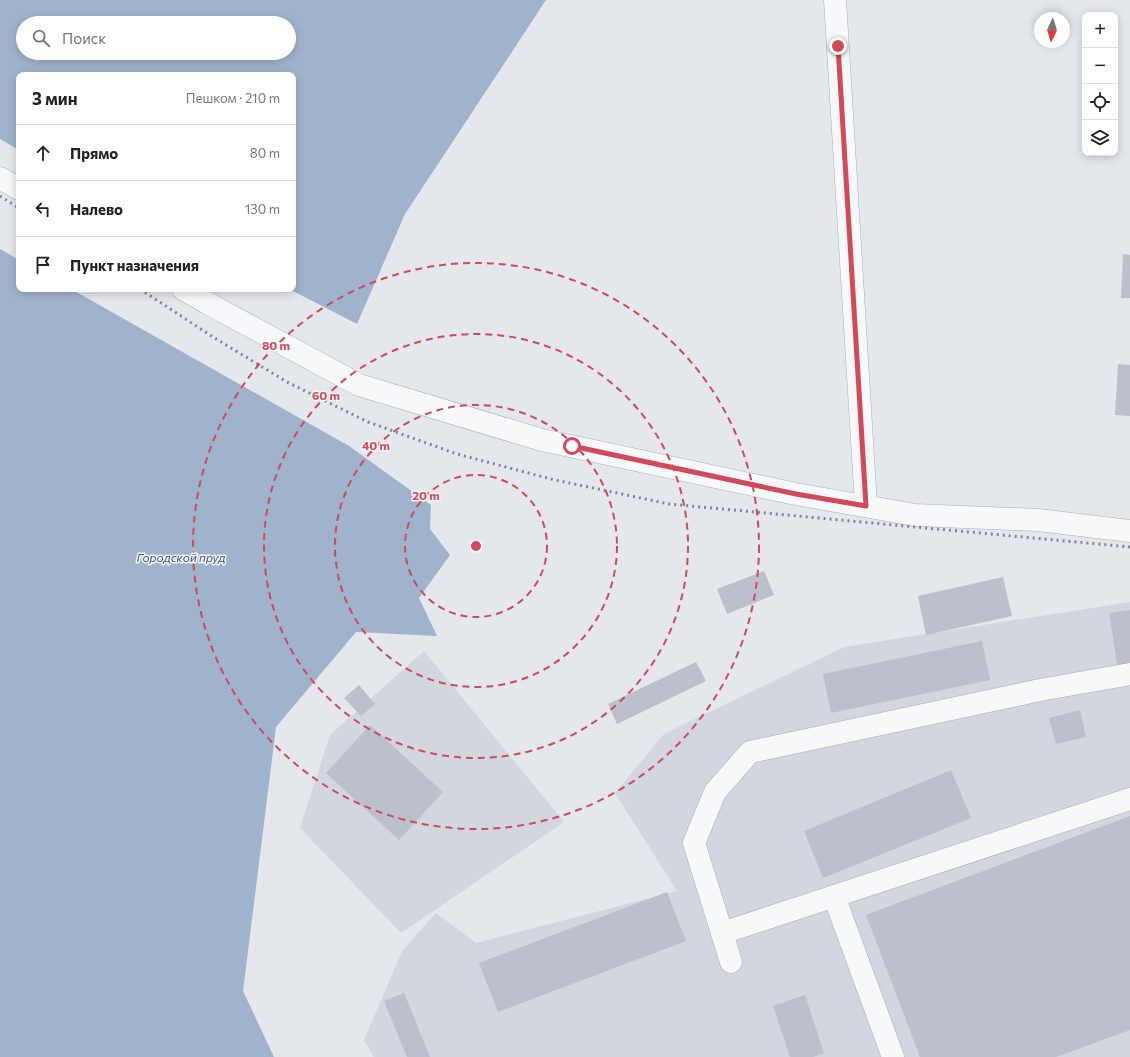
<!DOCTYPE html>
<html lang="ru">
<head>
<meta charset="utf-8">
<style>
	:root { --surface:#fff; --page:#f6f6f6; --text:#202124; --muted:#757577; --line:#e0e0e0 }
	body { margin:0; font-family:Commissioner,sans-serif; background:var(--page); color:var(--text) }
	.controls { position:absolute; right:12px; top:12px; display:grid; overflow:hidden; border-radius:8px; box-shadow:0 2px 10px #0003 }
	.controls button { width:36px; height:36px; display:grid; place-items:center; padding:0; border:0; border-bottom:1px solid var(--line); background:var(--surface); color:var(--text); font:20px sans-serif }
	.compass { position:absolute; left:1034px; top:12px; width:36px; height:36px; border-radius:50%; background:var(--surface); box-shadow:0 2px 10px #0003; rotate:184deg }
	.stop { position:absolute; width:12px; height:12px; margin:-9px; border:3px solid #d1495b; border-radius:50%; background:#fff }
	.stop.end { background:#d1495b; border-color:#fff; box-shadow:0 1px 4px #0008 }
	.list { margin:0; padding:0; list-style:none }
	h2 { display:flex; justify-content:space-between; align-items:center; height:52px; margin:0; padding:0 16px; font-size:17px }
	h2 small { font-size:13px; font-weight:400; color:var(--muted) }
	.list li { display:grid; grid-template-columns:26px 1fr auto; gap:12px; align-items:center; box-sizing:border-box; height:56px; padding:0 16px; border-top:1px solid var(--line) }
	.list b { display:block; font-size:15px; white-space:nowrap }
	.list em { font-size:13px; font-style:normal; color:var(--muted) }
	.icon { flex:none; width:22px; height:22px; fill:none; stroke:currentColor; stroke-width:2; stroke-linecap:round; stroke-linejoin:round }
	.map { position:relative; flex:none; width:1130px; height:1057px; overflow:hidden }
	.search { position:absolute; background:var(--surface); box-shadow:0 2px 10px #0003; left:16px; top:16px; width:280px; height:44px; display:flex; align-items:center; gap:10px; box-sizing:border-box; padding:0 14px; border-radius:22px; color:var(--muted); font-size:15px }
	.panel { position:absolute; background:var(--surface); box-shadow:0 2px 10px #0003; left:16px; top:72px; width:280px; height:220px; border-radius:8px }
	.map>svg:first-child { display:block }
</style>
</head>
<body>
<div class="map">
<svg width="1130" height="1057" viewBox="0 0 1130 1057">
	<rect width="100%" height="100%" fill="#e4e7ec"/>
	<g fill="#d2d6de">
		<polygon points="1130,602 1130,1057 374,1057 364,1040 402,951 436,913 476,943 677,891 615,793 664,734 844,647"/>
		<polygon points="424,651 564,822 401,933 300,828 330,735"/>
	</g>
	<g fill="#9fb4cc" fill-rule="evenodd">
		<path d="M0 0H546L405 214 357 324 289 289H293V75H19V150L0 139ZM23 23H289V53H23Z"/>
		<polygon points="0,249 19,260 19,289 71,289 349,446 431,505 430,529 450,555 419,598 437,636 356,632 276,727 243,991 274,1057 0,1057"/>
	</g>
	<g fill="#bbc0ca">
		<polygon points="1123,254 1130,255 1130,298 1121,298"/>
		<polygon points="1118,364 1130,365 1130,416 1115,415"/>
		<polygon points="764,571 774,595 727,614 717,589"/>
		<polygon points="1003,577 1012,616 926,635 918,596"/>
		<polygon points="1130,610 1130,667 1118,669 1109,613"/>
		<polygon points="982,641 990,680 831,713 823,674"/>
		<polygon points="696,662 706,681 617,724 608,704"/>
		<polygon points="359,685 375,704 361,716 344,698"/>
		<polygon points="1080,710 1086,737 1056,744 1049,718"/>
		<polygon points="370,725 443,792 399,840 326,773"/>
		<polygon points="951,770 971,818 823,878 804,831"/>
		<polygon points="1130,816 1130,1030 1056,1057 920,1057 866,915"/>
		<polygon points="667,892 686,941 498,1012 479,963"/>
		<polygon points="404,993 430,1057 407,1057 384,1001"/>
		<polygon points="805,995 824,1053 813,1057 790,1057 773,1006"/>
	</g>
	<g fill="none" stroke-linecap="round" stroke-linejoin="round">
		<g stroke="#a9aeb7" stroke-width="23">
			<g id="minor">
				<polyline points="835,0 866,506"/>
				<polyline points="0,178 19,189"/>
				<polyline points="183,289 209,304 359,385 542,440 796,494 915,515 1038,520 1130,531"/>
				<polyline points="834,896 893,1057"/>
				<polyline points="722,933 1130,799"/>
				<polyline points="731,962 694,843 715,792 750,752 1040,690 1130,674"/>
			</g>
		</g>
		<use href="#minor" stroke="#f7f8fa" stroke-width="22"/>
		<g stroke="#7d8696" stroke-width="3" stroke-dasharray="2 4" stroke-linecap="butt">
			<polyline points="0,196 19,208"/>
			<polyline points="140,289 213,337 287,382 368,422 457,454 551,479 669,504 1130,547"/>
		</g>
	</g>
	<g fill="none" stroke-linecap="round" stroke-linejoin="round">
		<polyline stroke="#d1495b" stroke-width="5" points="572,446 796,494 866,506 838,46"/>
	</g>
	<g fill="none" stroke="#d1495b" stroke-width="2" stroke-dasharray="7 5">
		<circle cx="476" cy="546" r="71"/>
		<circle cx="476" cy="546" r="141"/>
		<circle cx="476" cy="546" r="212"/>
		<circle cx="476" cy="546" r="283"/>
	</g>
	<g text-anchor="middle" stroke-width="3" stroke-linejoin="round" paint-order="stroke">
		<g font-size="12" font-style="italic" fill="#34527a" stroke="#f4f6f9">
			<text x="181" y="562">Городской пруд</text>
		</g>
	</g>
	<circle cx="476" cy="546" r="6" fill="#d1495b" stroke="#f4f6f9" stroke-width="2"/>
	<g font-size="12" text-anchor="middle" font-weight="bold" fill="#d1495b" stroke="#f4f6f9" stroke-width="3" stroke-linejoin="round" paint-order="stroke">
		<text x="276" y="350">80 m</text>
		<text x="326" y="400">60 m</text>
		<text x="376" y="450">40 m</text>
		<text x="426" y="500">20 m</text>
	</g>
</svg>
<div class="controls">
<button>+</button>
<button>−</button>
<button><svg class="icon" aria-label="locate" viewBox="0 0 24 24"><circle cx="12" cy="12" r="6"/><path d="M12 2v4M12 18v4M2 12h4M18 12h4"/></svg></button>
<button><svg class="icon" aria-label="layers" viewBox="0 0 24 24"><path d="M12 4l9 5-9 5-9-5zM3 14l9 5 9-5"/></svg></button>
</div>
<svg class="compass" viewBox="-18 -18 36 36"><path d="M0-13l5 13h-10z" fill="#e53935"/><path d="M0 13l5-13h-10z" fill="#757577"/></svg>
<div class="stop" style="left:572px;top:446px"></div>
<div class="stop end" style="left:838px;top:46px"></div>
<div class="search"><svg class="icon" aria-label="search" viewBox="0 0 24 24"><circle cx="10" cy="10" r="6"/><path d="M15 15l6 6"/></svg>Поиск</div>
<section class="panel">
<h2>3 мин<small>Пешком · 210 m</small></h2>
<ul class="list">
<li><svg class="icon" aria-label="ahead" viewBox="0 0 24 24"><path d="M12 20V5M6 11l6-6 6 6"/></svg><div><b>Прямо</b></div><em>80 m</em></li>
<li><svg class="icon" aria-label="left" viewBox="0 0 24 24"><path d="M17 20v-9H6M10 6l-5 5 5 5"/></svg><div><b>Налево</b></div><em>130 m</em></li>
<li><svg class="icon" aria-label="arrive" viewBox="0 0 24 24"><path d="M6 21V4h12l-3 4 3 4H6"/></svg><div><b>Пункт назначения</b></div></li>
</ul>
</section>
</div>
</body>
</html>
